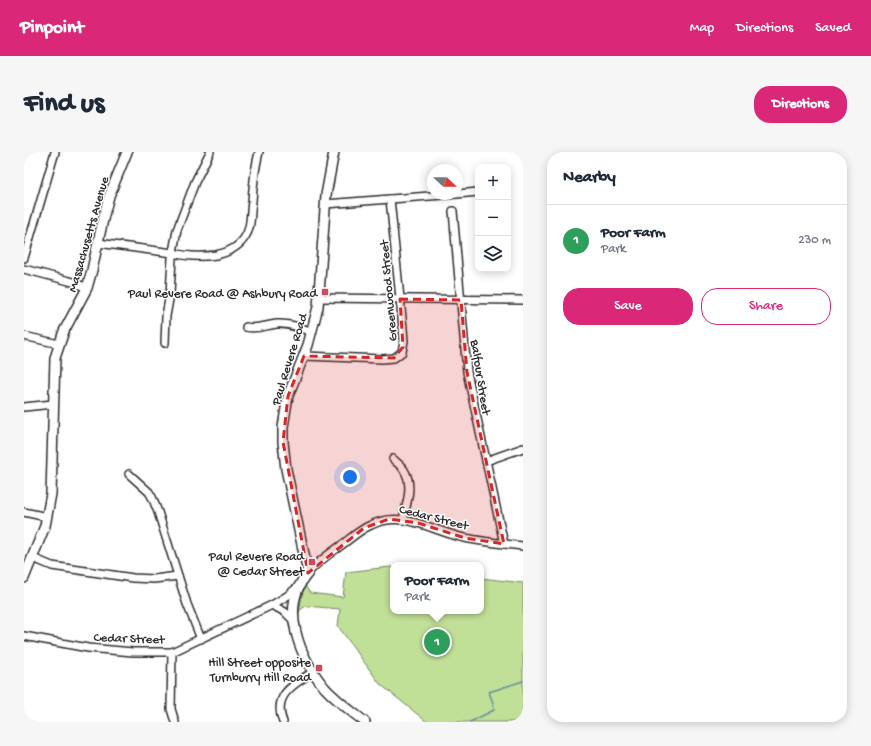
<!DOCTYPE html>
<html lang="en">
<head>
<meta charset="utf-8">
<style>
	:root { --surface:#fff; --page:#f6f6f7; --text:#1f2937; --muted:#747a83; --line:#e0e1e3; --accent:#db2777 }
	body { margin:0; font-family:"Gochi Hand",sans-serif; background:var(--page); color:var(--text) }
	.controls { position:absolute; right:12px; top:12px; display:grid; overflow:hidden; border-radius:8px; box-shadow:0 2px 10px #0003 }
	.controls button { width:36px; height:36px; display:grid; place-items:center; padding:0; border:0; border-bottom:1px solid var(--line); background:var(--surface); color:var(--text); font:20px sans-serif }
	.compass { position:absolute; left:403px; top:12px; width:36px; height:36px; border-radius:50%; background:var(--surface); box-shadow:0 2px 10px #0003; rotate:112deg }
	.you { position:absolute; left:326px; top:325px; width:14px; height:14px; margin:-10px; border:3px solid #fff; border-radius:50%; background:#1a73e8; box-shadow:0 0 0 6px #1a73e833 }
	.badge { display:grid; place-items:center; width:26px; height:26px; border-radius:50%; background:var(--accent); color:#fff; font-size:13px; font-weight:700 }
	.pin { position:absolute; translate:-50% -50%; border:2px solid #fff; box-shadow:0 1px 4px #0006 }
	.popup { position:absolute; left:366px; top:410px; width:94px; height:52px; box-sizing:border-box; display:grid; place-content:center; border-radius:8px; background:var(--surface); filter:drop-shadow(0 1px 3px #0005); font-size:13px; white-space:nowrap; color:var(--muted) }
	.popup b { font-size:15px; color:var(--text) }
	.popup::after { content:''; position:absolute; left:50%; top:100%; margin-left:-8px; border:8px solid transparent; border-top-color:var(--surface) }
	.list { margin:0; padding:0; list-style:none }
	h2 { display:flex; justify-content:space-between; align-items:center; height:52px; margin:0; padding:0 16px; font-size:17px }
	h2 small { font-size:13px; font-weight:400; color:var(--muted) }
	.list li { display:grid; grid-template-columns:26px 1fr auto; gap:12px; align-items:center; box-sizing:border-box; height:72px; padding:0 16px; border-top:1px solid var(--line) }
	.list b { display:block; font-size:15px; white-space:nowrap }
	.list p { margin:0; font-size:13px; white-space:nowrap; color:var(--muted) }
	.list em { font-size:13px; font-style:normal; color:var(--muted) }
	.actions { display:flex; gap:8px; padding:12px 16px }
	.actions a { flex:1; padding:9px 0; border:1px solid var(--accent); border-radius:16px; text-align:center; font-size:14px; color:var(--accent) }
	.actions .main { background:var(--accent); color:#fff }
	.icon { flex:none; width:22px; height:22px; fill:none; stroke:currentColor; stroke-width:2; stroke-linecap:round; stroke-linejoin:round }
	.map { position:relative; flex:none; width:499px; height:570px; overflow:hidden; border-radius:16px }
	header { display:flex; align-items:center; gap:24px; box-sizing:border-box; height:56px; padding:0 20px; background:var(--accent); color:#fff }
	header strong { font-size:19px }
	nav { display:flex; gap:22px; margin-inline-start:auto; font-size:14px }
	.intro { display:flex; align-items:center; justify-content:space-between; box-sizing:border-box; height:96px; padding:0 24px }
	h1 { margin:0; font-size:28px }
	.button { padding:10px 18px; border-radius:16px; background:var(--accent); color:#fff; font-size:14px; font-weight:700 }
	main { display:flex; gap:24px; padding:0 24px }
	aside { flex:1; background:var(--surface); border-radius:16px; box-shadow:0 2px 10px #0003 }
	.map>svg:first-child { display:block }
</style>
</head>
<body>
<header>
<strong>Pinpoint</strong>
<nav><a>Map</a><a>Directions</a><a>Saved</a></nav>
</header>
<div class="intro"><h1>Find us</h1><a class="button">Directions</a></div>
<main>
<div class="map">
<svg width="499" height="570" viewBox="0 0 499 570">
	<rect width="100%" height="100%" fill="#fff"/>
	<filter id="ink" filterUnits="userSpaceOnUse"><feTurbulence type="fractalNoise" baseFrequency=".025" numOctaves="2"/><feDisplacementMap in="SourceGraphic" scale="8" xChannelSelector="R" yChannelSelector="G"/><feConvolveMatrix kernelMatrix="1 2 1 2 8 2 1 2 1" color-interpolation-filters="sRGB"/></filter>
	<g filter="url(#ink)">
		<polygon fill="#c0df97" stroke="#768561" points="366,415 369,415 369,459 457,459 457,426 499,431 499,570 403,570 356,532 314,474 316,457 282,454 276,458 275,461 278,443 282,431 282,435 286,441 319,445 322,420"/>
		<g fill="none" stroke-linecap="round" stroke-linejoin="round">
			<polyline stroke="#63929c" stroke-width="1.5" points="446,570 470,558 469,551 465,540 499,529"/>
			<g stroke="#2b2b2b" stroke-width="10">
				<g id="street">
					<polyline points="433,42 454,40"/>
					<polyline points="301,52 432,42"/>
					<polyline points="429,59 443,220 480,392"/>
					<path d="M74 91 149 101C164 105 177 105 192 103 203 101 215 95 221 85 228 75 226 61 228 49 229 33 231 16 235 0"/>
					<polyline points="0,106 31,0"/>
					<polyline points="0,117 49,130 63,136"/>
					<polyline points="294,146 499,148"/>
					<path d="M222 175C233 178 242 173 253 172 265 171 277 176 288 180"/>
					<polyline points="0,184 35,192"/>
					<polyline points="141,191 142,164 146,142 148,106 153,78 171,30 186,0"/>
					<polyline points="280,204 358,207 370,206 378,200 380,189 379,176 366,47"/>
					<polyline points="0,255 29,252"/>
					<path d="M369 307C373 311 378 314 380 318 390 333 382 353 379 368"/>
					<polyline points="462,309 499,296"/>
					<polyline points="105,322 125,340 128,345 134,360 163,452 177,487"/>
					<polyline points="0,360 23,365"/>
					<polyline points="9,406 28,414 109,426 130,427 154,424"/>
					<path d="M284 421C294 409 307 401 319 392 328 385 337 377 347 373 379 357 410 380 441 386 460 390 480 392 499 394"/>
					<polyline points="248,453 261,460 269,468"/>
					<polyline points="0,484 64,496 109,500 148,500 248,453 263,444 275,434"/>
					<polyline points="148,500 147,557 151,570"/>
					<path d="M259 570C248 543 270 532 289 520"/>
				</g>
			</g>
			<g stroke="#2b2b2b" stroke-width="12">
				<g id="secondary">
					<path d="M310 0 302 43 294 155 284 193 264 244 259 275V290L262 317 284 421C254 455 276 506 301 536 313 549 327 559 341 570"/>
					<polyline points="0,426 21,374 27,342 31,206 40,179 63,136 68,118 80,63 85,44 103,0"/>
				</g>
			</g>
			<use href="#street" stroke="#fff" stroke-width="7"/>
			<use href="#secondary" stroke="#fff" stroke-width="9"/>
		</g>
	</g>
	<path fill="#d62828" fill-opacity="0.2" stroke="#d62828" stroke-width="3" stroke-dasharray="8 5" stroke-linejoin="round" d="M376 147 437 148 443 220 480 392 441 386 394 371 365 367 340 376 284 421 259 290 264 244 280 204 370 206 379 195Z"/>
	<g fill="#d1495b" stroke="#fff" stroke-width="1.5">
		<rect x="297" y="136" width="8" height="8" rx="2"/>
		<rect x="284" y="406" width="8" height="8" rx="2"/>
		<rect x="291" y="512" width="8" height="8" rx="2"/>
	</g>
	<g text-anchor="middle" stroke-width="3" stroke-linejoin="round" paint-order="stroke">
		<g font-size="13" fill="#2b2b2b" stroke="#fff">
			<text transform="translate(63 82) rotate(-74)" y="5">Massachusetts Avenue</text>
			<text transform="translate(363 139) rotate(-95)" y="5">Greenwood Street</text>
			<text transform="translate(264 207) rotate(-73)" y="5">Paul Revere Road</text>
			<text transform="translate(458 225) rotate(81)" y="5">Balfour Street</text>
			<text transform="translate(410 364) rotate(14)" y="5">Cedar Street</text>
			<text transform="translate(105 485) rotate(2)" y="5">Cedar Street</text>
		</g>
		<g font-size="13" fill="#2b2b2b" stroke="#fff" text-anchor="end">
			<text x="293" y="145">Paul Revere Road @ Ashbury Road</text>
			<text x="280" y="408">Paul Revere Road<tspan x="280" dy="15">@ Cedar Street</tspan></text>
			<text x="287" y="514">Hill Street opposite<tspan x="287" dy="15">Turnburry Hill Road</tspan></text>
		</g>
	</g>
</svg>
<div class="controls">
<button>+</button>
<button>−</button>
<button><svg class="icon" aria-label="layers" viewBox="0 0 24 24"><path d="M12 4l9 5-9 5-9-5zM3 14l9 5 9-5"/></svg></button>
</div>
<svg class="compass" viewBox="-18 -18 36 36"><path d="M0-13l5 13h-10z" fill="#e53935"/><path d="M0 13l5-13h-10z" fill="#747a83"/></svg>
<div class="you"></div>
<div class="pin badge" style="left:413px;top:490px;background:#2e9e5b">1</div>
<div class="popup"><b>Poor Farm</b>Park</div>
</div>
<aside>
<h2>Nearby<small></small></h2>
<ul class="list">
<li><span class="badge" style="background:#2e9e5b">1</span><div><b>Poor Farm</b><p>Park</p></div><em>230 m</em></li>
</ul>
<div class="actions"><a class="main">Save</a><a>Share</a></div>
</aside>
</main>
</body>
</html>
